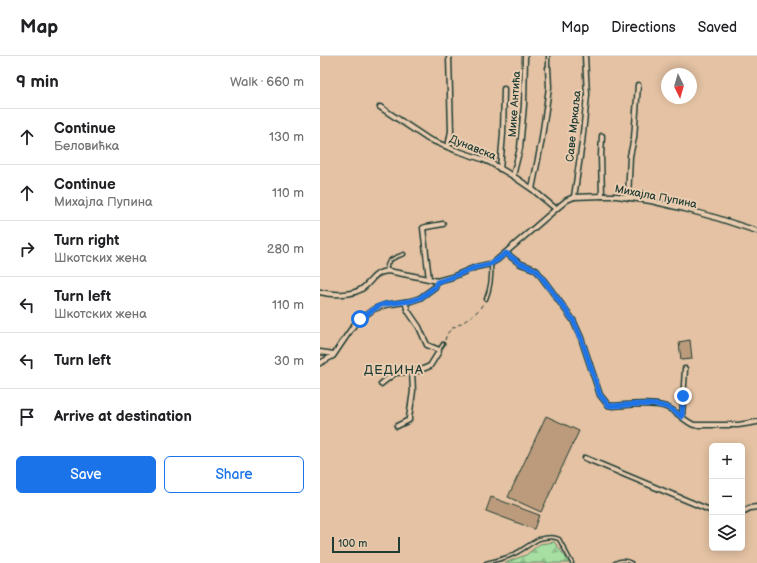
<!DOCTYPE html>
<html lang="en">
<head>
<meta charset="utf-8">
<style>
	:root { --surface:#fff; --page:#f2f2f2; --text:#202124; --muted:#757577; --line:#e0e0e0; --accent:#1a73e8 }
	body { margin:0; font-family:"Balsamiq Sans",sans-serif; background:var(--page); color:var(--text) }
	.controls { position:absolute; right:12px; bottom:12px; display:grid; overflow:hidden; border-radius:6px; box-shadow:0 2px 10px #0003 }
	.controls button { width:36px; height:36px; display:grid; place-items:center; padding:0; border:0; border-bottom:1px solid var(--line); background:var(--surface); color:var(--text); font:20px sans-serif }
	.compass { position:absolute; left:341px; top:12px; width:36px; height:36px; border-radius:50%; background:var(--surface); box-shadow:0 2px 10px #0003; rotate:175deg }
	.scale { position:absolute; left:12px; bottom:10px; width:68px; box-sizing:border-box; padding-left:4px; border:2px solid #1f3d34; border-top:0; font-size:11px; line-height:14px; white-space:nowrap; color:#1f3d34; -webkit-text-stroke:3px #eaccb0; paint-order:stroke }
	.stop { position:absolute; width:12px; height:12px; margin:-9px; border:3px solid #1a73e8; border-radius:50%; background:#fff }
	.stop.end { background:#1a73e8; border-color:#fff; box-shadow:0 1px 4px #0008 }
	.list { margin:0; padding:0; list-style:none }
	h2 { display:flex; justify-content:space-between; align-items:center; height:52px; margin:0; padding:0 16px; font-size:17px }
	h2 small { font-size:13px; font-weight:400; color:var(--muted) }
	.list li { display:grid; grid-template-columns:26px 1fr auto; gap:12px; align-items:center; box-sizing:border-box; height:56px; padding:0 16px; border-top:1px solid var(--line) }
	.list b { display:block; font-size:15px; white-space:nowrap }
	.list p { margin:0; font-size:13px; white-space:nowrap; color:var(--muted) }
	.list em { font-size:13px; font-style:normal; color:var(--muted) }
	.actions { display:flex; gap:8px; padding:12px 16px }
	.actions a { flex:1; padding:9px 0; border:1px solid var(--accent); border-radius:6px; text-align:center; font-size:14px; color:var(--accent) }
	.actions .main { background:var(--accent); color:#fff }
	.icon { flex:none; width:22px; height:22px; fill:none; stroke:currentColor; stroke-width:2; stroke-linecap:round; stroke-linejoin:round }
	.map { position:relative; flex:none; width:437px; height:507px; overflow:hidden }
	header { display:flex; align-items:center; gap:24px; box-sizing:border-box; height:56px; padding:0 20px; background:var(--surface); border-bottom:1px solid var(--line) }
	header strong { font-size:19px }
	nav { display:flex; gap:22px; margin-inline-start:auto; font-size:14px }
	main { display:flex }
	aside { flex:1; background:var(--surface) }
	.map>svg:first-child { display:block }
</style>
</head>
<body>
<header>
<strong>Map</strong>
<nav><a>Map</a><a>Directions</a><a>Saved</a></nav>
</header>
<main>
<aside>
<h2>9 min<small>Walk · 660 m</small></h2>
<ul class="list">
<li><svg class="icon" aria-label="ahead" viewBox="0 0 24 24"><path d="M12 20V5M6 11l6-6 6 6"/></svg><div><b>Continue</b><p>Беловићка</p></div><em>130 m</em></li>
<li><svg class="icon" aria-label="ahead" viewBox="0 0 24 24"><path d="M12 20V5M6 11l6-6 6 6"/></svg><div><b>Continue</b><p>Михајла Пупина</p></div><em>110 m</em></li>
<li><svg class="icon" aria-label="right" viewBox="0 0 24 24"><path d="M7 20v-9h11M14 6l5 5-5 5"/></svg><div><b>Turn right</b><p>Шкотских жена</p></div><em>280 m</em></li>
<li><svg class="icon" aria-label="left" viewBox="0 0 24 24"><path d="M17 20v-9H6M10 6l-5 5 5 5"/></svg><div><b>Turn left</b><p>Шкотских жена</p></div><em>110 m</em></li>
<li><svg class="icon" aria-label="left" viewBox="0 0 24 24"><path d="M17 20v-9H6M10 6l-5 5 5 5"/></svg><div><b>Turn left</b></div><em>30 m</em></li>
<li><svg class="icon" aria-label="arrive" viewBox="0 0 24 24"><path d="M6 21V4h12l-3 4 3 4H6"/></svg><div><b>Arrive at destination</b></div></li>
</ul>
<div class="actions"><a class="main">Save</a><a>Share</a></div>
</aside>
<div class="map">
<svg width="437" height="507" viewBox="0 0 437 507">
	<defs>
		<pattern id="forest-firs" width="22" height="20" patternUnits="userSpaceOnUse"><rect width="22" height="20" fill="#a7dea2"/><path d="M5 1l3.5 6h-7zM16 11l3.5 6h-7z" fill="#8fbf8c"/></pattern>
	</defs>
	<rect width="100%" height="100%" fill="#e4c2a3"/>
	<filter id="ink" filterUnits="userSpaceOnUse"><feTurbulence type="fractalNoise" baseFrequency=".025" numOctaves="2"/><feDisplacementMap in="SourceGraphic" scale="8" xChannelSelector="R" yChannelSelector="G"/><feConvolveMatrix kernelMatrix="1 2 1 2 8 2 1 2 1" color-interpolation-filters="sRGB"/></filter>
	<g filter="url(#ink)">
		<polygon fill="url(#forest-firs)" stroke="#638e6b" points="234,486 250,507 185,507 206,499 220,488"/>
		<g fill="#bc9b7b" stroke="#1f3d34">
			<polygon points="370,284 372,303 361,304 359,286"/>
			<polygon points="226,360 259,375 221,456 188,441"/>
			<polygon points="171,441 219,459 214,473 166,455"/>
		</g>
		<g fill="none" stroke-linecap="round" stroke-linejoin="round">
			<g stroke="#1f3d34" stroke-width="5">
				<g id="lane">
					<polyline points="228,12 228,0"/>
					<path d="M67 215C65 203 75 202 84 198"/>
					<path d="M166 243C171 231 172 221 171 208"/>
					<polyline points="119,294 123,288"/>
					<path d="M166 507C176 504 185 503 194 498 203 494 211 487 219 483 226 481 233 480 239 483L252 507"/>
					<path d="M295 507C301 504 306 504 311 507"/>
				</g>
			</g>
			<g stroke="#1f3d34" stroke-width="7">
				<g id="street">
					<polyline points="60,51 108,83 135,94 162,103 171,107 193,120 212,133 236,153"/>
					<polyline points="128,91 131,75 129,1"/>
					<polyline points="180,113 183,78 184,33"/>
					<polyline points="193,120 200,92 204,49 205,0"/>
					<polyline points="212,133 221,88 227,46 229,31 228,12"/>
					<polyline points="282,140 281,100 282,80"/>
					<polyline points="254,141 262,87 267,39 265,0"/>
					<polyline points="308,142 310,100 314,82 318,29"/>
					<path d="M186 197C190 200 195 204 199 207 205 210 212 211 217 215L253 264 261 282 280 339 288 349 293 350C307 349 333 346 346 351 357 355 364 365 374 369H418L437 366"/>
					<polyline points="109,223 103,172 106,171 123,168"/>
					<path d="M0 236C11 239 33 240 43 232 52 225 54 216 68 215L109 223 117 225 132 221 156 211 170 208 177 204 236 153 247 144 254 141 282 140H297L331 145 365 153 397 162 437 175"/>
					<polyline points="0,296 14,298"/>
					<polyline points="0,307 13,300 34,269 40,263 54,253 65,249 91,245 100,242 115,231 117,225"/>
					<polyline points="61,328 75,317 98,315 110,310 118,297 119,295 117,293 107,289 99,271 88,255 85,246"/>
					<polyline points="362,361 365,313"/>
					<polyline points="77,370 89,364 89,362 93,335 92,316"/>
					<polyline points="265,402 392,455"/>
					<polyline points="422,456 430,452 437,451"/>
				</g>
			</g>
			<polyline stroke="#1f3d34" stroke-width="1" stroke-dasharray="4 3" stroke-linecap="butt" points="125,284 127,278 131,273 145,265 159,254 164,246"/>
			<use href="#lane" stroke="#eaccb0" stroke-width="2"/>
			<use href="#street" stroke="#eaccb0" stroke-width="4"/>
		</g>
	</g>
	<g fill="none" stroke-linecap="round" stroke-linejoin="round" filter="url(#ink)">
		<path stroke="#1a73e8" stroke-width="5" d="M40 263 54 253 59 250 65 248 91 245 100 242 115 231 117 226 132 221 156 211 170 208 177 204 186 197C190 200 195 204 199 207 205 210 212 211 217 215L253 264 261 282 280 339 288 349 293 350C307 349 333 346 346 351 352 353 357 357 362 361L363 340"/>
	</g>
	<g text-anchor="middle" stroke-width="4" stroke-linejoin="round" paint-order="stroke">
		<g font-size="11" fill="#1f3d34" stroke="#eaccb0">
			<text transform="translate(194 48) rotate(-86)" y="4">Мике Антића</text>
			<text transform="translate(253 70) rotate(-84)" y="4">Саве Мркаља</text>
			<text transform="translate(153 91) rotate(22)" y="4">Дунавска</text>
			<text transform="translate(336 140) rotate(11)" y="4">Михајла Пупина</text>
		</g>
		<g font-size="13" letter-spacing="1" fill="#1f3d34" stroke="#eaccb0">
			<text x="74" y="318">ДЕДИНА</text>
		</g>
	</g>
</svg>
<div class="controls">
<button>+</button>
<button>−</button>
<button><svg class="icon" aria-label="layers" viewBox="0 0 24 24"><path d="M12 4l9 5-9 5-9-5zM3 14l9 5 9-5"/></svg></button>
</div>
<svg class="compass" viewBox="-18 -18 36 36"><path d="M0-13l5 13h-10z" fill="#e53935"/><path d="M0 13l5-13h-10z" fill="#757577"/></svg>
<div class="scale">100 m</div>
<div class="stop" style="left:40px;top:263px"></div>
<div class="stop end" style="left:363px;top:340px"></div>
</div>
</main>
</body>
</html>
